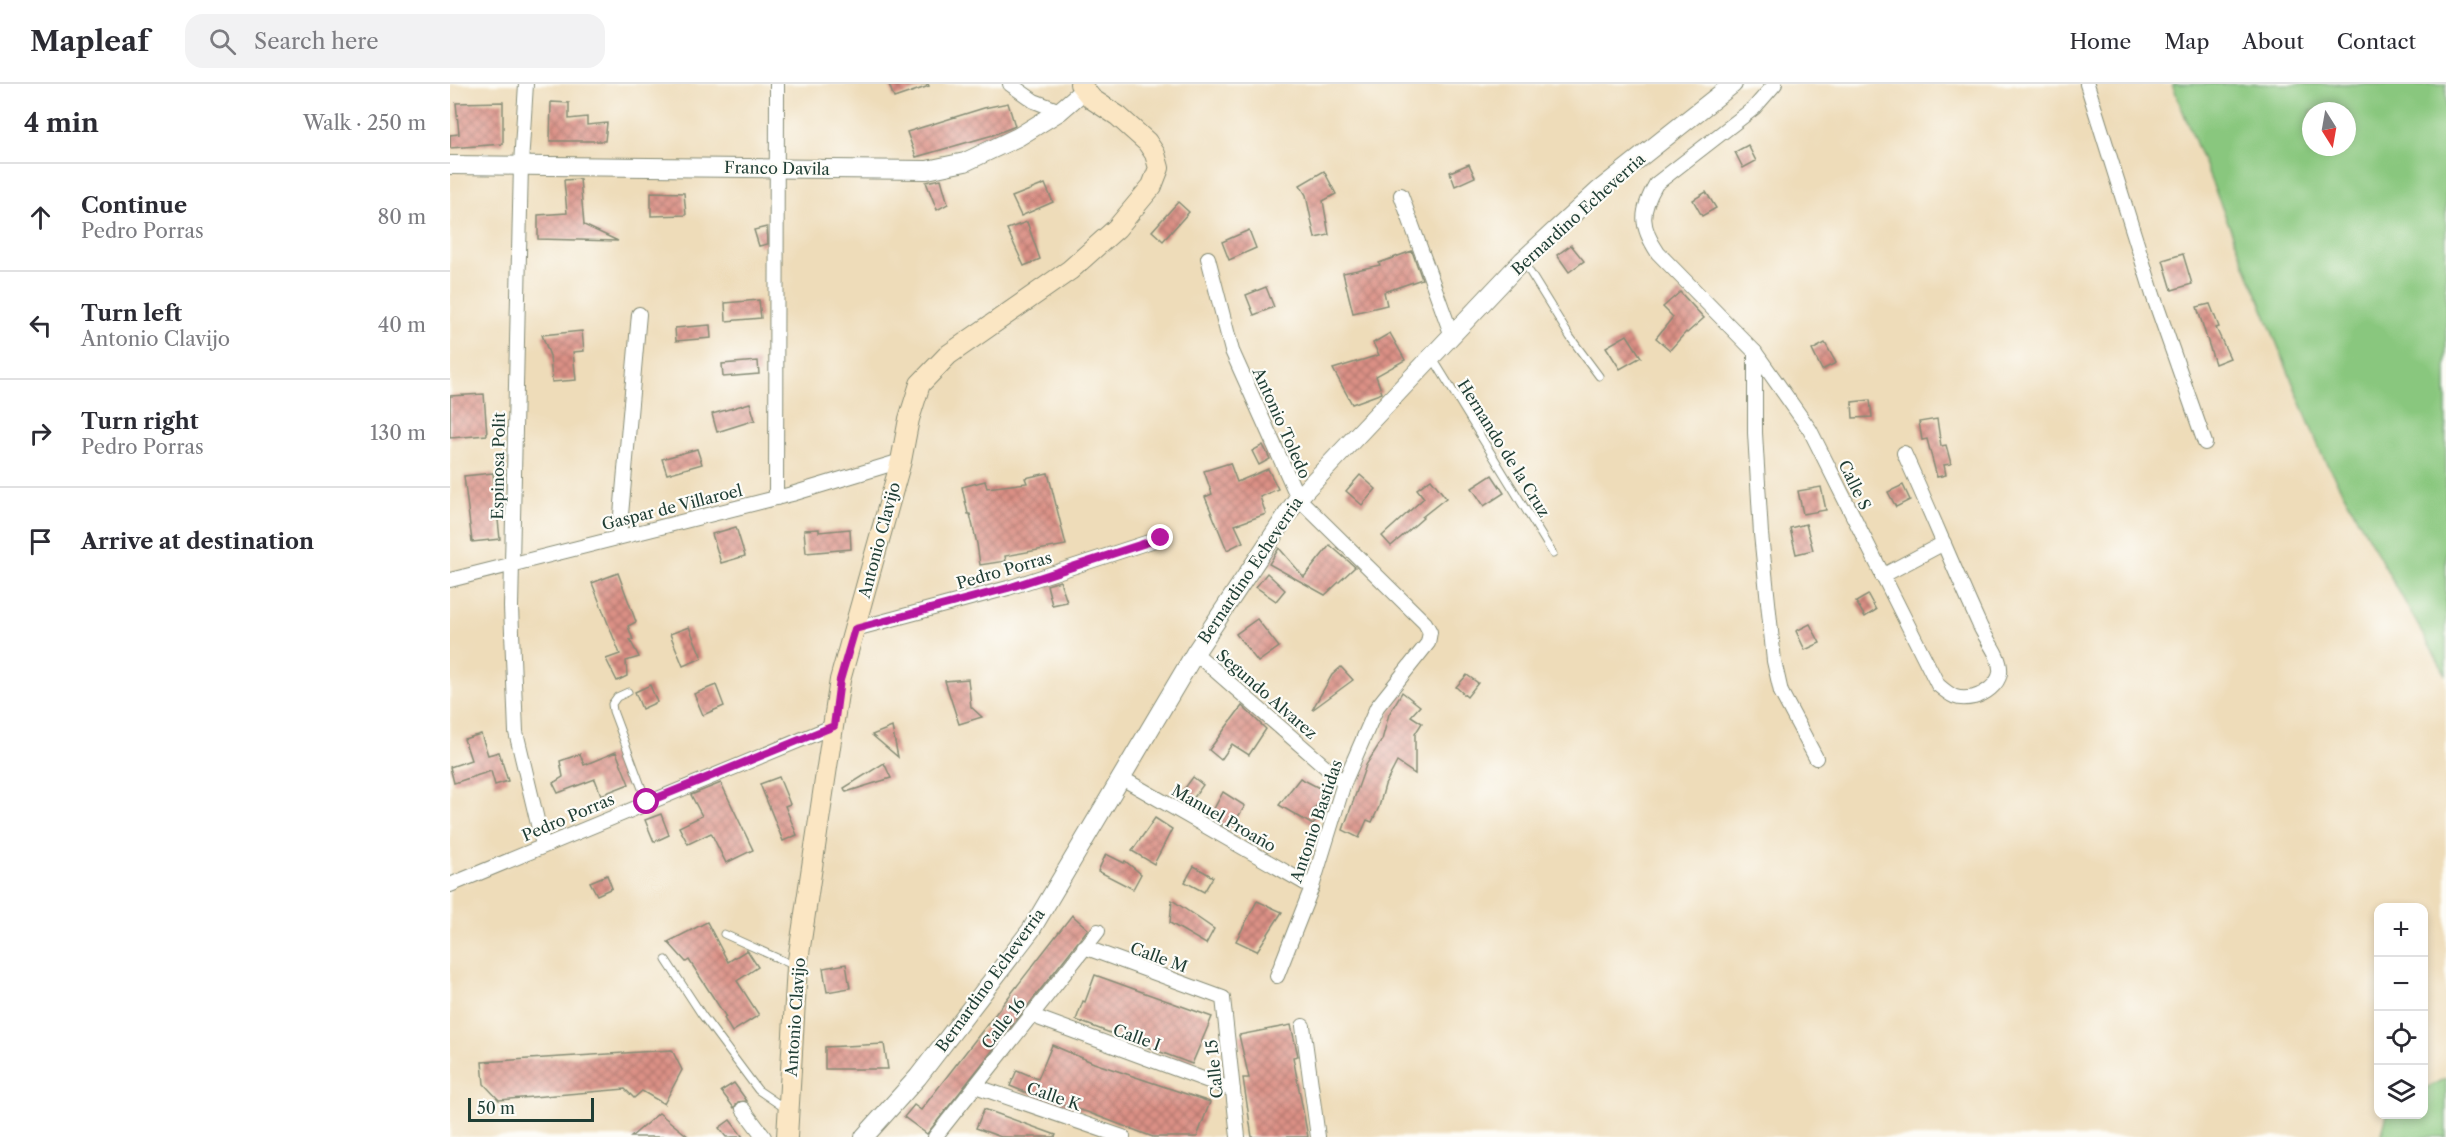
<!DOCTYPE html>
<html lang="en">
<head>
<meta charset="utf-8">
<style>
	:root { --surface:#fff; --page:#f2f2f3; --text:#2b2b33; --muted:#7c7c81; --line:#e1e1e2 }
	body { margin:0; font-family:"Libre Caslon Text",serif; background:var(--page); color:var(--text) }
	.controls { position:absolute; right:18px; bottom:18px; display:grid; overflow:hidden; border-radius:12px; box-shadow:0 3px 9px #0003 }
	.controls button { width:54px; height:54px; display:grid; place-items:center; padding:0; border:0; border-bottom:2px solid var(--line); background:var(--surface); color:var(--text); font:30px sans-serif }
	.compass { position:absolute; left:1852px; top:18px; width:54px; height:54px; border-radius:50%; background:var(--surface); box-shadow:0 3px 9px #0003; rotate:169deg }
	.scale { position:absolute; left:18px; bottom:15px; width:126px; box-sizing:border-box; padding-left:6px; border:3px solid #1f3d34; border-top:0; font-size:16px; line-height:21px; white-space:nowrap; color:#1f3d34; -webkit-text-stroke:4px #fdfcf7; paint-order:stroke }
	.stop { position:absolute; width:18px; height:18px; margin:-14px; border:4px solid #b5179e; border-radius:50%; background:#fff }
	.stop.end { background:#b5179e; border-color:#fff; box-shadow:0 2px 6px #0008 }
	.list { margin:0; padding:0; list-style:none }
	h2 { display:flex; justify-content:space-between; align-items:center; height:78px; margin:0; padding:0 24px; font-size:26px }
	h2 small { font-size:20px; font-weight:400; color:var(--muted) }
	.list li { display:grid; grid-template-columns:39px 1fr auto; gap:18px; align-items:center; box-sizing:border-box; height:108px; padding:0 24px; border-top:2px solid var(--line) }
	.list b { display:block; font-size:22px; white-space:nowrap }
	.list p { margin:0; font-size:20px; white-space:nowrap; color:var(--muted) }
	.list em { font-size:20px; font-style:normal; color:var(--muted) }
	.icon { flex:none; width:33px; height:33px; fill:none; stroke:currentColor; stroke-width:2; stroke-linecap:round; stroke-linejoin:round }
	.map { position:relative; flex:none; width:1996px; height:1053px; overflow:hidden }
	header { display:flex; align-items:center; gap:36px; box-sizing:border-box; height:84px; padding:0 30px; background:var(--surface); border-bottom:2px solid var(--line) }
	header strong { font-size:28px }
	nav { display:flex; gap:33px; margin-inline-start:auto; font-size:21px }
	.search { width:420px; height:54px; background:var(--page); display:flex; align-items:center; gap:15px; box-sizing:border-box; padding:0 21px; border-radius:18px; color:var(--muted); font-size:22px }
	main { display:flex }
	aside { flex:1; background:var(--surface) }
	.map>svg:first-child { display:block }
</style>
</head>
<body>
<header>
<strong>Mapleaf</strong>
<div class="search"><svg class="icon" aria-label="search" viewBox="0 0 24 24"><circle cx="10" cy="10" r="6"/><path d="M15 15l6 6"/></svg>Search here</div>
<nav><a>Home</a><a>Map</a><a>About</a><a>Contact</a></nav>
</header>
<main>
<aside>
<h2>4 min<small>Walk · 250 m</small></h2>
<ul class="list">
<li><svg class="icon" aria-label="ahead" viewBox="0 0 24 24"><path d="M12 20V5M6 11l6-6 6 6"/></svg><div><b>Continue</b><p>Pedro Porras</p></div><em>80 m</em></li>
<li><svg class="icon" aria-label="left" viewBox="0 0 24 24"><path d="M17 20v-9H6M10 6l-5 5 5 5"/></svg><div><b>Turn left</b><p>Antonio Clavijo</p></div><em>40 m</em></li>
<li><svg class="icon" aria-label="right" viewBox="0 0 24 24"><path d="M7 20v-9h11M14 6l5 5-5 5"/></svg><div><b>Turn right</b><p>Pedro Porras</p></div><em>130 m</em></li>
<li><svg class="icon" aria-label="arrive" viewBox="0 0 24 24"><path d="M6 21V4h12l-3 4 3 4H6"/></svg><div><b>Arrive at destination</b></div></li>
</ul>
</aside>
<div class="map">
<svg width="1996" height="1053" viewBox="0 0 1996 1053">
	<defs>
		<pattern id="building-cross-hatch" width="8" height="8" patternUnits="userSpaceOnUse" patternTransform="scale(1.5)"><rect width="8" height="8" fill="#db9085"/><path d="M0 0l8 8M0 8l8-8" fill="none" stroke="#b1776e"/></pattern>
	</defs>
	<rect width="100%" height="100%" fill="#fdfcf7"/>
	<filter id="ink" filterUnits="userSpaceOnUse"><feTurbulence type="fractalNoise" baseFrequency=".0167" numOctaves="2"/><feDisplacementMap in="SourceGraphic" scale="12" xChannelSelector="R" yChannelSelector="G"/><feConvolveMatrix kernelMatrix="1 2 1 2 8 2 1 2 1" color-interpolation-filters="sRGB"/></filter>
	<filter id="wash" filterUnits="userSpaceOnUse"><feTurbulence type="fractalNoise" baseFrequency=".008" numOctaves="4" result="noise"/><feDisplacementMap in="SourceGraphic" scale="24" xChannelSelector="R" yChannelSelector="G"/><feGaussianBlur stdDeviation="1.35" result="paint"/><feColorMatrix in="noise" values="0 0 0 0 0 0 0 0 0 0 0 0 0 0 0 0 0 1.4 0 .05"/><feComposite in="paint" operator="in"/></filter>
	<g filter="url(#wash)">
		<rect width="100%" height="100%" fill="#eedcb9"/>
		<g fill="#89c77e" stroke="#548259" stroke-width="1.5" fill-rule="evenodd">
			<path d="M1722 0H1996V591L1872 371ZM1861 27H1897V63H1861Z"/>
			<polygon points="1996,994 1996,1053 1931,1053 1937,1031 1974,1030 1974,1005"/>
		</g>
		<g id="blocks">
			<g fill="url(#building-cross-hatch)">
				<polygon points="439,0 478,0 479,2 444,14"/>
				<polygon points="53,18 53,60 0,64 0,51 9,50 6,19"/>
				<polygon points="101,18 119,19 119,35 137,33 137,41 157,39 155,57 100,57"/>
				<polygon points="558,19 565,42 563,43 543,51 466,73 457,48 534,24"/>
				<polygon points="1298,61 1306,77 1293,84 1285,68"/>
				<polygon points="1019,80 1025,93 1005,102 1000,88"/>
				<polygon points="874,87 886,110 873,117 879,151 865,154 856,111 850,101"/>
				<polygon points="130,95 134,141 168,157 88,155 88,131 117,129 114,96"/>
				<polygon points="491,95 498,120 487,126 476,98"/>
				<polygon points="595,100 603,118 571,132 562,113"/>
				<polygon points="201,108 234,109 236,131 201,132"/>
				<polygon points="1256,108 1266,124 1252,132 1243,116"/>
				<polygon points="728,118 739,128 713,157 702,147"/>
				<polygon points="577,138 590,175 574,182 557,145"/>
				<polygon points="317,143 318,160 309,162 304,146"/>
				<polygon points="799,146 806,164 779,176 772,158"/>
				<polygon points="1121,161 1134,177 1119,188 1107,171"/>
				<polygon points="962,167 972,195 934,208 937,221 903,229 893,189 930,181 929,179"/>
				<polygon points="1733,170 1742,200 1722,206 1713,176"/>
				<polygon points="816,203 824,223 804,231 796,211"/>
				<polygon points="1230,208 1254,234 1237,249 1236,248 1220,266 1206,254 1223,233 1213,223"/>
				<polygon points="309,216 311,234 276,237 275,219"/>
				<polygon points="1760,220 1769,243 1766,244 1780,274 1765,280 1747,223"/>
				<polygon points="260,241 261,254 226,257 225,244"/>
				<polygon points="132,247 134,267 123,268 126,296 102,298 100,272 92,251"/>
				<polygon points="940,249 955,276 926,292 932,309 902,320 883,285 929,271 923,259"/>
				<polygon points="1177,251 1191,273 1170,285 1156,263"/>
				<polygon points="1375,259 1386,279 1372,286 1362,266"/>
				<polygon points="308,277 309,290 273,293 272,280"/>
				<polygon points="34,310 37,351 0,354 0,312"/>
				<polygon points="1420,316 1422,333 1403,334 1402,318"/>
				<polygon points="300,319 305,336 267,348 262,330"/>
				<polygon points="1487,335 1491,362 1496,361 1501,380 1494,381 1496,391 1487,393 1477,355 1472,356 1469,338"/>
				<polygon points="813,361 820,375 809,381 802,367"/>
				<polygon points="247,365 252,380 217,390 212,375"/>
				<polygon points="780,379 787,398 818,385 828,405 810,413 816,430 785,441 793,458 777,466 755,413 762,410 754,387"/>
				<polygon points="43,389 50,455 22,458 14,392"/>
				<polygon points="598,389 616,461 555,472 556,477 530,481 527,460 520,430 518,430 512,403 535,397 537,404 577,399 575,394"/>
				<polygon points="910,391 926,405 912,421 896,407"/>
				<polygon points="1042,391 1054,409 1034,422 1022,404"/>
				<polygon points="981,395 996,414 972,433 973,434 941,462 932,452 974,414 967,405"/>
				<polygon points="1453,401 1460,416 1446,423 1438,408"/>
				<polygon points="1371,403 1376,426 1353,430 1348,407"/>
				<polygon points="1356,440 1363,466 1346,470 1340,444"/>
				<polygon points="286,443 295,472 271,479 262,450"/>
				<polygon points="369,445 369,448 400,445 401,465 356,469 354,446"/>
				<polygon points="880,461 905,483 875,511 819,480 829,464 854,493"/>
				<polygon points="168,489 186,538 178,542 183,556 180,556 189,573 176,577 177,592 167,597 156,575 170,570 142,499"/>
				<polygon points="817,489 835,506 826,517 806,503"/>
				<polygon points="610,497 617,518 602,521 597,501"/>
				<polygon points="1418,511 1426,526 1415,533 1406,518"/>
				<polygon points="807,535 829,563 808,578 786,550"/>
				<polygon points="1360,540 1370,559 1355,566 1346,547"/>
				<polygon points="239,543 252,574 233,582 220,550"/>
				<polygon points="891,583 903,596 862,626 882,591"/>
				<polygon points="1017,591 1028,599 1017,613 1006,603"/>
				<polygon points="518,595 521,623 532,633 509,640 495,597"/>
				<polygon points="200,601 207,618 192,625 185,608"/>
				<polygon points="266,601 274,622 253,631 244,610"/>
				<polygon points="952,608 970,622 961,632 972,639 965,650 965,690 947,678 935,701 929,723 922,738 917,736 909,754 893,746 916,681 932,656 939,630"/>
				<polygon points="792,622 816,645 799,671 782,660 771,676 759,666"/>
				<polygon points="442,643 448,673 422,651"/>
				<polygon points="31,650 38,671 49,668 58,697 45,701 41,687 4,699 0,683 21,676 14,655"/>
				<polygon points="166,668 179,700 151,711 145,695 108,709 103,699 113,693 110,677 130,670 134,681"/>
				<polygon points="434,679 441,694 396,708 394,704"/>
				<polygon points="329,693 340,720 335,722 347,751 333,757 310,700"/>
				<polygon points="743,693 753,701 738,722 727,715"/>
				<polygon points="850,694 877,708 863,726 870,731 863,741 829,721"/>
				<polygon points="271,699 303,766 276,779 261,749 238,760 229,743 252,732 241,711"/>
				<polygon points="773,708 795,722 780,745 759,734"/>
				<polygon points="211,730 219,751 204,758 195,736"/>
				<polygon points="705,734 722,745 704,780 682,767"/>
				<polygon points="656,770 674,779 675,777 691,790 683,805 648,787"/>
				<polygon points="744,782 763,793 754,808 735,798"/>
				<polygon points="157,791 162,804 147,811 140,798"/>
				<polygon points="722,816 764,845 756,860 720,839"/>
				<polygon points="807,817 832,828 807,867 786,857"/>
				<polygon points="622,831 638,845 477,1050 454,1033 464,1021 471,1026"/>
				<polygon points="257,838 278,878 297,866 308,883 287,897 309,931 282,948 274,934 276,933 239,876 236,878 218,858"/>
				<polygon points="396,880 400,904 377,908 373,884"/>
				<polygon points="645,891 762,933 742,980 626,936 633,917 635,918"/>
				<polygon points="841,941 848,972 843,973 858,1053 802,1053 793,994 799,994 789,951"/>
				<polygon points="434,960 438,985 375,985 375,963"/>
				<polygon points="602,961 644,979 760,1018 747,1053 703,1053 637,1028 592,1015 560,1002 567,986 588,995"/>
				<polygon points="222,966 232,986 214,1020 192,1007 184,1014 175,1005 49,1016 34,1000 32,978"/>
				<polygon points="284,999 297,1017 288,1018 284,1024 271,1007"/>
				<polygon points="534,1025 606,1051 605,1053 551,1053 526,1044"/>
				<polygon points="209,1029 239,1053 181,1053"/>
				<polygon points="280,1036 293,1053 276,1053 269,1044"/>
			</g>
		</g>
	</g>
	<g filter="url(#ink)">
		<use href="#blocks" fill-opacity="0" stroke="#868c76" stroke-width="1.5"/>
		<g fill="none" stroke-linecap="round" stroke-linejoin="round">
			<g stroke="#868c76" stroke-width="9">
				<g id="service">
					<polyline points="1073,177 1120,253 1149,292"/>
					<polyline points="982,273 1103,470"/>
					<polyline points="178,608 167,613 162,620 163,627 197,718"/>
					<polyline points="274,850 345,882"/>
					<polyline points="216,876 252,931 308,1006 336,1025"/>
				</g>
			</g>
			<g stroke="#868c76" stroke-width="16">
				<g id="minor">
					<polyline points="76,0 71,80 61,523 66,648 93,761"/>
					<polyline points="560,0 584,17 610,27"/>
					<path d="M1325 0 1304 24 1206 100C1190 128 1190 142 1208 169L1305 268 1360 346 1488 601C1501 612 1507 617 1524 613 1535 610 1548 601 1550 589 1552 573 1536 556 1530 542 1504 485 1480 426 1454 369"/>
					<polyline points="1637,0 1703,211 1755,359"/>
					<polyline points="951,111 1002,252"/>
					<polyline points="758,174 782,267 848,414 975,539 980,548 978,559 927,623 894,699 862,803 827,892"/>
					<polyline points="1305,268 1305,349 1311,450 1324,577 1331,608 1366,674"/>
					<polyline points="326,414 327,0"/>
					<polyline points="169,453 189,230"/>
					<polyline points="1432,492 1494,459"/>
					<polyline points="0,496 342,410 451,377"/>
					<polyline points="405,545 558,504 711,454"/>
					<polyline points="745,569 894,699"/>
					<polyline points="670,693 862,803"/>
					<polyline points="0,801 384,642"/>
					<polyline points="634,863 773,914 788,1053"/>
					<polyline points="580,931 783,1006"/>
					<polyline points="853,942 868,1053"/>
					<polyline points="525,1002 673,1053"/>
					<polyline points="293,1025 314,1053"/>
					<polyline points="485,1053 648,847"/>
				</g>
			</g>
			<g stroke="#868c76" stroke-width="20">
				<g id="tertiary">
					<polyline points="0,81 477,86 515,78 568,53 610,27 633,7"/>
					<polyline points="414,1053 468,993 581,846 745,569 848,414 1073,176 1148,107 1283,0"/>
				</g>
			</g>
			<g stroke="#868c76" stroke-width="22">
				<polyline id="secondary" points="337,1053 347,883 390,596 451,377 459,335 470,300 498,271 620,186 667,144 702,102 709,84 705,70 697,58 668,32 642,15 630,0"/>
			</g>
			<use href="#service" stroke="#fff" stroke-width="7"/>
			<use href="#minor" stroke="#fff" stroke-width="14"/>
			<use href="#tertiary" stroke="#fff" stroke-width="18"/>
			<use href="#secondary" stroke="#fbe6c3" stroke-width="20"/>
		</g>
	</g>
	<g fill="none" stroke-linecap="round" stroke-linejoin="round" filter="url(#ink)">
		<polyline stroke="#b5179e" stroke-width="8" points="197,718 384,642 390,596 405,545 558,504 711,454"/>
	</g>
	<g text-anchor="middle" stroke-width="4.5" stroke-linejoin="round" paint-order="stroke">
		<g font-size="16" fill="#1f3d34" stroke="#fdfcf7">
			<text transform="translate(327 84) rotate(1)" y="6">Franco Davila</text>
			<text transform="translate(1128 130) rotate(-42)" y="6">Bernardino Echeverria</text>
			<text transform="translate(832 339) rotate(66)" y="6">Antonio Toledo</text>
			<text transform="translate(1054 364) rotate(58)" y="6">Hernando de la Cruz</text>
			<text transform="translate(48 382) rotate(-89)" y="6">Espinosa Polit</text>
			<text transform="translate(1405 401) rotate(64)" y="6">Calle S</text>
			<text transform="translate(222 423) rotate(-14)" y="6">Gaspar de Villaroel</text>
			<text transform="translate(429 456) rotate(-75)" y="6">Antonio Clavijo</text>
			<text transform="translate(554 486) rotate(-16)" y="6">Pedro Porras</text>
			<text transform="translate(800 486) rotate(-56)" y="6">Bernardino Echeverria</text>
			<text transform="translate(817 610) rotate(41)" y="6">Segundo Alvarez</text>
			<text transform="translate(118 733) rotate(-23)" y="6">Pedro Porras</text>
			<text transform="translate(774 734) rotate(30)" y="6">Manuel Proaño</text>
			<text transform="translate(866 737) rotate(-71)" y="6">Antonio Bastidas</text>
			<text transform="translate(709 873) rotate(20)" y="6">Calle M</text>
			<text transform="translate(540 896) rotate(-54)" y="6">Bernardino Echeverria</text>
			<text transform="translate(345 933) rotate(-86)" y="6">Antonio Clavijo</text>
			<text transform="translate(553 939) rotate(-52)" y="6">Calle 16</text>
			<text transform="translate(687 953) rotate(20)" y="6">Calle I</text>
			<text transform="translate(764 985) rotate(-96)" y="6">Calle 15</text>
			<text transform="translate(604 1012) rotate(19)" y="6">Calle K</text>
		</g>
	</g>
</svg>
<div class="controls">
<button>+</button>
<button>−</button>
<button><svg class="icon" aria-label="locate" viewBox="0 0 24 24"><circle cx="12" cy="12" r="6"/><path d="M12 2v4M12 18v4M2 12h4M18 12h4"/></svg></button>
<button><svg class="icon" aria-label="layers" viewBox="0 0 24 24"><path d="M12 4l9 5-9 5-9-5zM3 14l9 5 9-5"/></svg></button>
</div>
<svg class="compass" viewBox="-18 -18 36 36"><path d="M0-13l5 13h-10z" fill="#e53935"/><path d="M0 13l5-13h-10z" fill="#7c7c81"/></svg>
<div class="scale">50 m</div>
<div class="stop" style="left:197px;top:718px"></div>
<div class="stop end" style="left:711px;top:454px"></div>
</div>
</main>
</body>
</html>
